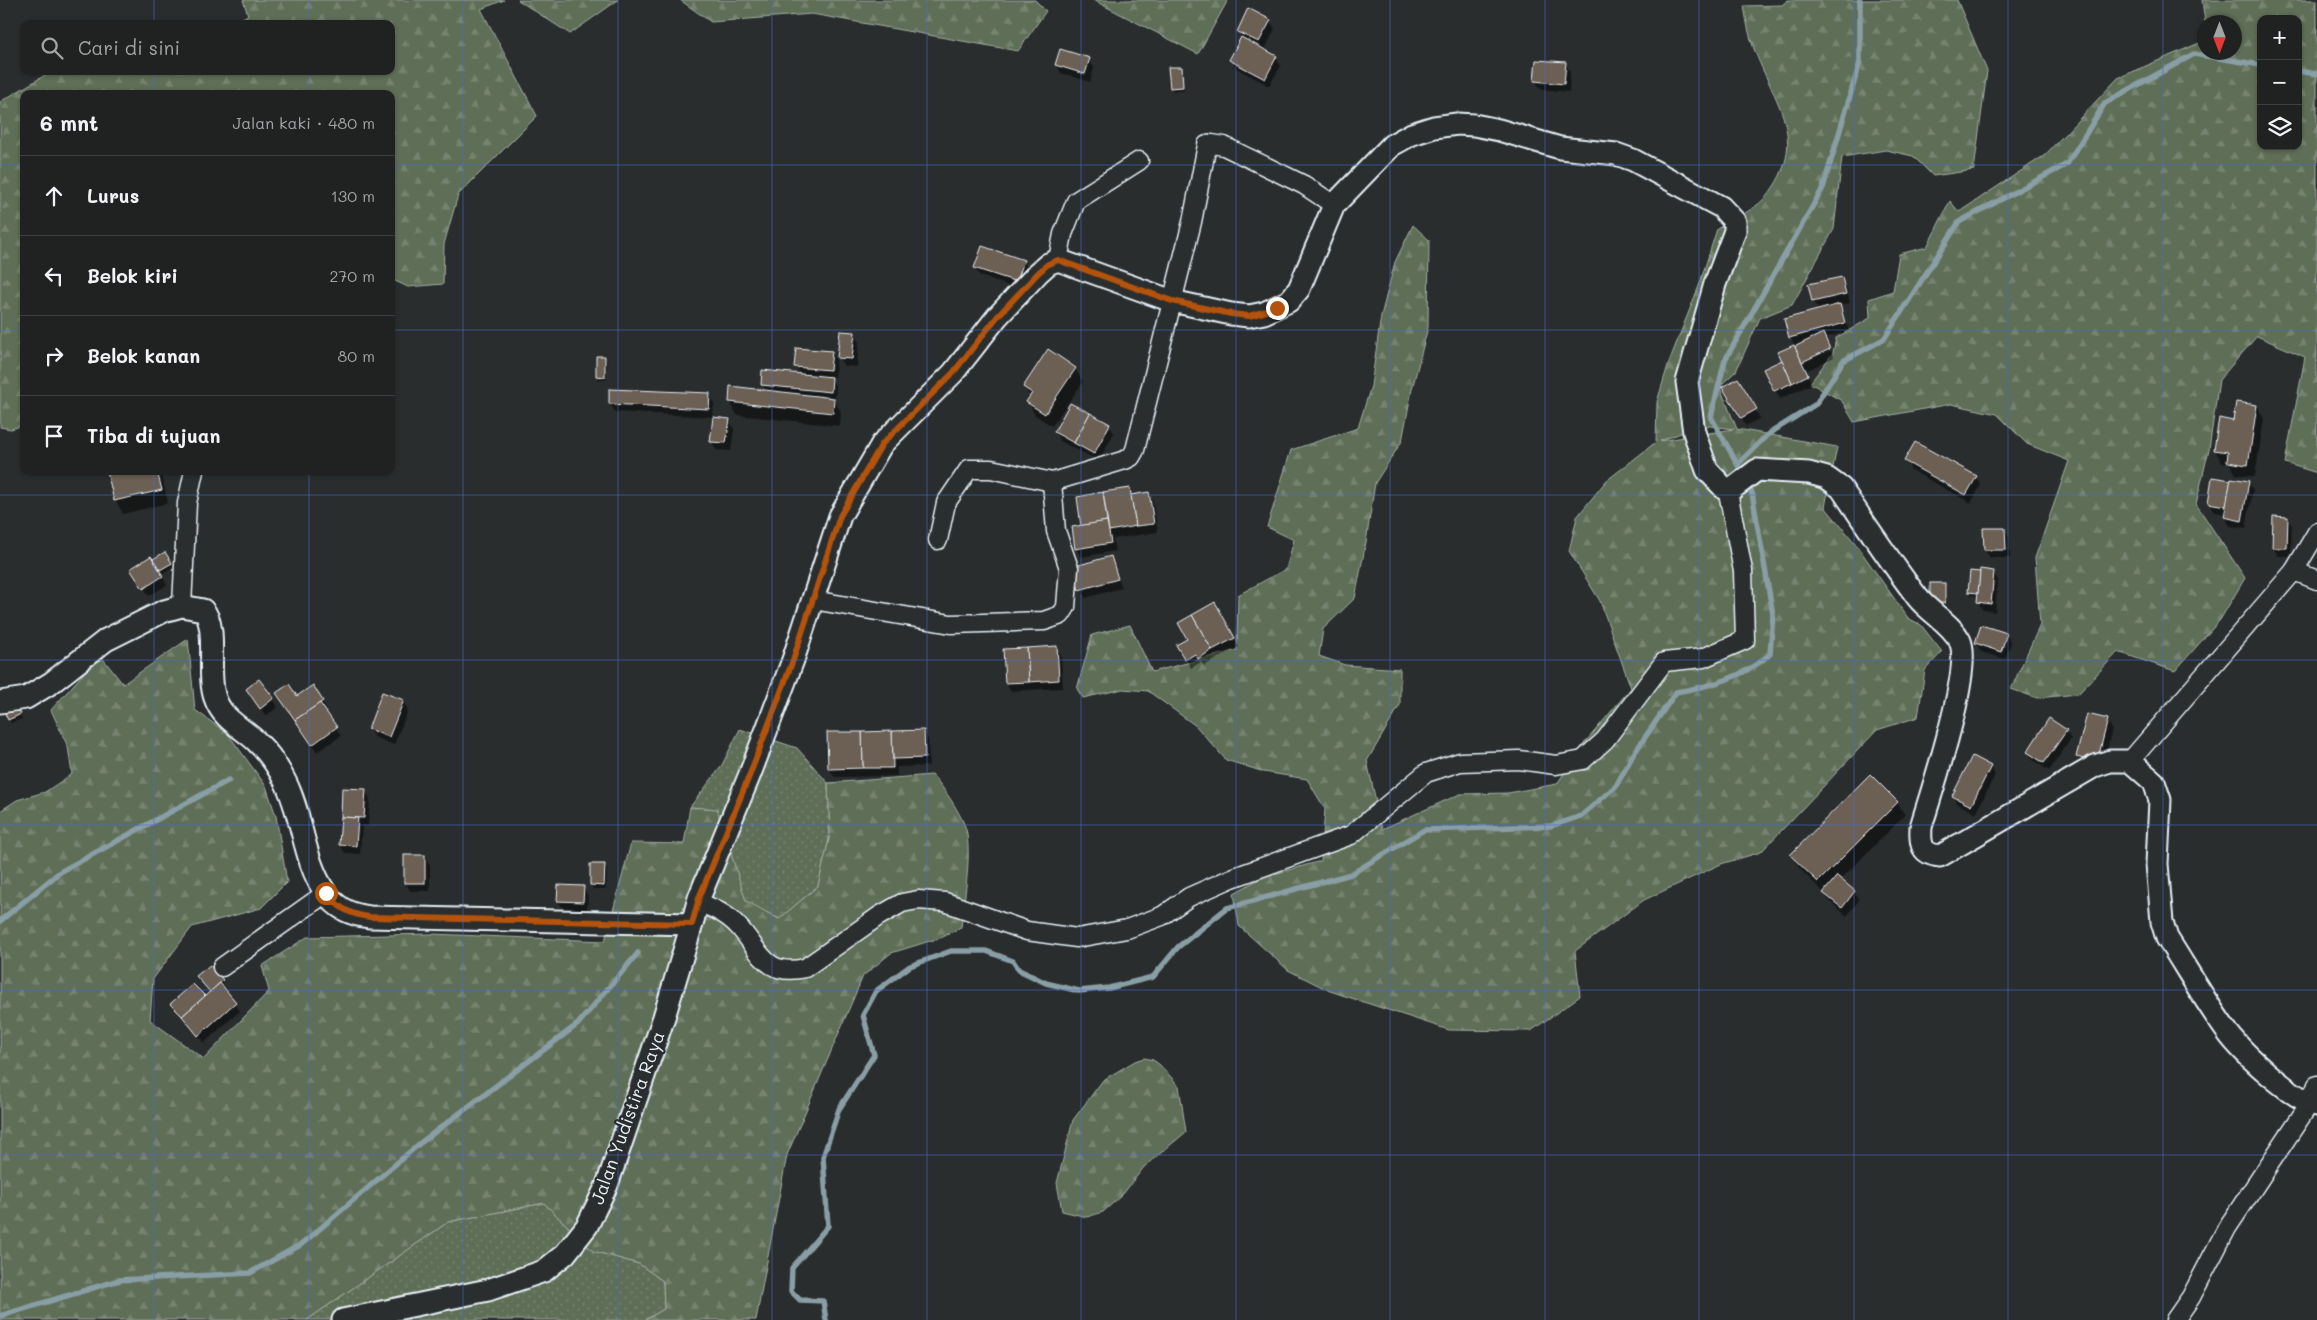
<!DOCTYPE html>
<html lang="id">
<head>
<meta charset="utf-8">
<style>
	:root { --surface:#202222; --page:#2d2f2f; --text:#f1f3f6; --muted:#a2a4a5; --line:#3d3f40 }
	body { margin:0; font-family:Mali,sans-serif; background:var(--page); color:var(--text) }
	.controls { position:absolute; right:15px; top:15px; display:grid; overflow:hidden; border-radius:10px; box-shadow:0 1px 4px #0004 }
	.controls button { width:45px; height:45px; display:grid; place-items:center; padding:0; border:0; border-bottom:1px solid var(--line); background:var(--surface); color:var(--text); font:25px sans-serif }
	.compass { position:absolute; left:2197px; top:15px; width:45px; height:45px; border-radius:50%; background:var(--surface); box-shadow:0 1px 4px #0004; rotate:180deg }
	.stop { position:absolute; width:15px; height:15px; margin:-11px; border:4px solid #b45309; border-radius:50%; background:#fff }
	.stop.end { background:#b45309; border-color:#fff; box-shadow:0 1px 5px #0008 }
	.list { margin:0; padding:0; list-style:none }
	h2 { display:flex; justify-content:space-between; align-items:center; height:65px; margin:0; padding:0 20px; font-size:21px }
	h2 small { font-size:16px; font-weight:400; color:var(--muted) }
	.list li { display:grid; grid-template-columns:32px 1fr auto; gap:15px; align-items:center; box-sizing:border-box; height:80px; padding:0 20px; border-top:1px solid var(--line) }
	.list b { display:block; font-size:19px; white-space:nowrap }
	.list em { font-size:16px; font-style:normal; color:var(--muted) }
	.icon { flex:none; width:28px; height:28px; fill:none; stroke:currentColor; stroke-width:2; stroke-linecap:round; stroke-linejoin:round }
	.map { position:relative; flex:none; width:2317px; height:1320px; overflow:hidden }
	.search { position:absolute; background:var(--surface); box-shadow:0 1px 4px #0004; left:20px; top:20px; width:375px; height:55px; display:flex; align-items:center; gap:12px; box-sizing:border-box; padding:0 18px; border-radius:10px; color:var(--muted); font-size:19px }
	.panel { position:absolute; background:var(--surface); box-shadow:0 1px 4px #0004; left:20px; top:90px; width:375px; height:385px; border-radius:10px }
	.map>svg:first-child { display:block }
</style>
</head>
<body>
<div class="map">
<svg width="2317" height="1320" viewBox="0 0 2317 1320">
	<defs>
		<pattern id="grass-dots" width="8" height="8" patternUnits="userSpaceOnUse" patternTransform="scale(1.25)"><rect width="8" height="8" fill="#5f6e57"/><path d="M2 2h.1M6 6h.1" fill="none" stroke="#768370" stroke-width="1.8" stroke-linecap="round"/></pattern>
		<pattern id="forest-firs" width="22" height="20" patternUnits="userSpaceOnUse" patternTransform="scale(1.25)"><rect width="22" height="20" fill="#5f6e57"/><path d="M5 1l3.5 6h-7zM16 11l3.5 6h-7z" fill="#768370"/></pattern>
	</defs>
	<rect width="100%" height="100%" fill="#2a2d2e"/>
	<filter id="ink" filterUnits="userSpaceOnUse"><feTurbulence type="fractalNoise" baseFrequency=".02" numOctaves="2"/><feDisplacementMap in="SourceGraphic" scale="10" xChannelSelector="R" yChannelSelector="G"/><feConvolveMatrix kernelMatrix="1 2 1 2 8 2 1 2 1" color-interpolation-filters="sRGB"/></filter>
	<g filter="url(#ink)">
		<g fill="url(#grass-dots)" stroke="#a4b0a8">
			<polygon points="740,729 797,748 828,783 830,835 818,886 779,919 746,902 717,810 690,807 721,767"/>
			<polygon points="544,1203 593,1251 639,1264 663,1281 664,1309 645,1320 307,1320 448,1222"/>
		</g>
		<g fill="url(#forest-firs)" stroke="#a4b0a8" fill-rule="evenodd">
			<polygon points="243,0 504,0 481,9 537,116 458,195 444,244 443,284 408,287 391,279 391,94 24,94 24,425 11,429 0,427 0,102 52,71 391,71 391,24 231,24 248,15"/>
			<polygon points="518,0 618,0 570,34"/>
			<polygon points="680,0 1035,0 1046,11 1018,51 812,14 711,22"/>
			<polygon points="1093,0 1228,0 1198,54"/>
			<path d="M1788 0H1957L1987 71 1974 170 1933 176 1913 156 1886 150 1842 157 1834 229 1792 305 1760 318 1736 371 1722 384 1721 390 1737 429 1837 447 1825 507 1855 543 1908 618 1921 625 1942 652 1925 670 1918 717 1877 730 1761 852 1721 864 1644 900 1575 951 1580 996 1531 1031 1449 1030 1330 991 1288 970 1239 926 1234 893 1263 877 1321 861 1325 809 1307 779 1264 772 1226 760 1196 726 1148 691 1123 689 1083 698 1077 689 1092 635 1130 625 1152 672 1237 650 1238 595 1286 569 1294 540 1267 527 1291 450 1358 428 1371 386 1381 316 1395 262 1413 225 1429 240 1428 327 1412 389 1402 441 1375 483 1366 542 1355 598 1323 629 1319 656 1345 665 1400 669V705L1367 761 1382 829 1460 794 1508 793 1557 784 1583 745 1631 688 1600 601 1569 551 1577 517 1606 481 1656 442 1657 402 1669 362 1699 286 1717 229C1735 218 1758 209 1770 192 1811 136 1770 97 1752 43 1748 31 1746 18 1744 6L1782 5ZM1702 425 1734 429 1660 441Z"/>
			<path d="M2202 0H2317V473L2285 463 2305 357 2257 336 2219 380 2209 449 2196 504 2245 578 2220 620 2175 671 2118 652 2078 694 2037 698 2011 689 2040 625 2035 558 2069 461 2027 444 1997 414 1951 404 1854 422 1842 401 1810 383 1833 353 1836 338 1870 318 1869 299 1893 291 1899 254 1927 247 1950 201 1959 212 2045 155 2118 78 2204 41V52H2234V22H2205ZM2261 19H2298V146H2261Z"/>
			<path d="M188 639 195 710 228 734 266 786 276 816 287 882 261 908 192 927 153 979 150 1020 204 1059 269 991 262 966 307 937 431 934 605 941 631 843 684 844 690 807 717 809 746 901 779 919 818 886 830 835 828 783 932 775C943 786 965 819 967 834 971 864 964 897 961 927L943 937 891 953 863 976 787 1155 756 1320H645L664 1309 663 1281 639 1264 593 1251 544 1203 448 1222 307 1320H0V811L17 800 45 792 72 774 68 747 51 710 100 655 123 684Z"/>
			<polygon points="1144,1058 1153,1060 1160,1065 1179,1086 1186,1132 1144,1167 1123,1194 1103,1212 1087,1217 1062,1211 1057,1183 1073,1120 1103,1080 1135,1061"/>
		</g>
		<g fill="#0007">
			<polygon points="1270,21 1275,29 1264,51 1276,57 1281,66 1269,86 1236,68 1231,60 1242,39 1238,31"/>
			<polygon points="1089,59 1094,68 1090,82 1061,73 1057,65"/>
			<polygon points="1565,64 1570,72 1569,92 1540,89 1536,81"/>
			<polygon points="1181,68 1184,91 1173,91 1171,87"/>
			<polygon points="1024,261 1028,270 1021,290 980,276 975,268"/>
			<polygon points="1842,278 1846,286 1850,303 1839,305 1849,331 1824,338 1834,357 1806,371 1812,384 1780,399 1765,369 1783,361 1779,353 1795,346 1790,337 1819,311 1813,301"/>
			<polygon points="854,333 859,342 857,367 844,366 839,358"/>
			<polygon points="1049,351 1075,369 1083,382 1052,426 1035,415 1028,402 1031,398 1024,387"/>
			<polygon points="831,352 836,360 835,378 831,377 836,387 835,401 841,412 840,426 737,415 730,402 766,391 762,384 801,375 796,366"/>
			<polygon points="604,357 607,361 606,380 599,380 597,376"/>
			<polygon points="1738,380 1760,418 1746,426 1724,387"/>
			<polygon points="611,390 709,395 714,403 713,417 615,412 610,404"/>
			<polygon points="2257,406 2264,419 2255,477 2236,474 2230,464 2222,463 2215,450 2234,422"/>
			<polygon points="729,420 734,429 731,451 716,450 712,441"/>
			<polygon points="1109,425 1114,433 1099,461 1060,441 1055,432"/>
			<polygon points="1906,461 1976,476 1981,485 1971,503 1911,470"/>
			<polygon points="109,471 161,471 168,503 123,514 116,501"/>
			<polygon points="2214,478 2248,482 2253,490 2246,528 2230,526 2225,517 2226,514 2214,512 2209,503"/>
			<polygon points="1129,489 1133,496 1148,494 1153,502 1158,532 1113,539 1115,551 1081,557 1076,548 1083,527 1078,498"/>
			<polygon points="2288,518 2292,526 2291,556 2278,556 2273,547"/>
			<polygon points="2004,529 2009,537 2010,558 1990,558 1985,550"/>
			<polygon points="165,553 173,567 161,574 167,585 149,596 137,577 160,568"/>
			<polygon points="1111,558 1122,588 1085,598 1074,568"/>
			<polygon points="1993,572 1998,580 1995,612 1983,610 1978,602 1979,596 1971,595 1969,591 1979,573"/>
			<polygon points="1944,585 1946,588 1946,606 1933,606"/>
			<polygon points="1215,604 1239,647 1204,666 1201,662 1191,668 1178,645 1188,639"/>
			<polygon points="2006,634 2011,643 2005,659 1981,652 1976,643"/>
			<polygon points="1056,647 1061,656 1063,688 1011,691 1006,683"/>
			<polygon points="259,681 278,707 266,716 247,690"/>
			<polygon points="296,697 322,701 327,710 325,711 341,736 317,752 282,701"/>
			<polygon points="403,701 408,710 394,745 374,737 369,729"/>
			<polygon points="16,707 22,719 11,723 5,712"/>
			<polygon points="2107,720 2112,729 2102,770 2082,765 2077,757"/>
			<polygon points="924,731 928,740 929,766 897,767 897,776 834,777 829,768 828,734"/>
			<polygon points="2066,731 2071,739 2049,771 2033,760 2028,752"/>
			<polygon points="1990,767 1995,775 1976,813 1958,804 1953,796"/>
			<polygon points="343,789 365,790 370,799 368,826 362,825 360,854 345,853 340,845"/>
			<polygon points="1897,802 1905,815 1840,880 1854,892 1859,900 1847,916 1829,901 1824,893 1799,868 1791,855"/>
			<polygon points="425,856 430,865 430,891 410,891 405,882"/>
			<polygon points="605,866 607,869 606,889 593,889 591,885"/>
			<polygon points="583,887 588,896 587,910 563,909 558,901"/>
			<polygon points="209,966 222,981 224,984 221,987 240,1011 204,1043 172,1004 193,986 204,998 211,993"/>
		</g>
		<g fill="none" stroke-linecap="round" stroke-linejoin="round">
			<g stroke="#899ea5" stroke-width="5.5">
				<polyline points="2298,71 2317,74"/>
				<polyline points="1738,464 1767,435 1816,404 1843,361 1884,339 1959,222 2067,164 2105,103 2194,54 2261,65"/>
				<polyline points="1743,474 1711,417 1725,360 1823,188 1860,62 1860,0"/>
				<polyline points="0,921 60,872 229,780"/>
				<polyline points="0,1316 119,1280 250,1273 302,1244 419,1144 578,1024 638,953"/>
				<path d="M826 1320 823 1301 800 1300 791 1291 792 1268 828 1226 823 1157 839 1109 874 1055 863 1015 876 991 910 966 951 951H986L1013 961 1019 970 1046 983 1079 991 1109 988 1153 977 1178 947 1227 908 1351 874 1424 830 1551 826 1581 816 1616 786 1633 755 1676 692C1711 686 1743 678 1770 654L1773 615 1752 493 1747 483"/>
			</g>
		</g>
		<g fill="#6c5e52" stroke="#e8f1f8">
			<polygon points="1248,8 1271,20 1259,42 1237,32"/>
			<polygon points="1241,37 1277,56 1265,79 1229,60"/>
			<polygon points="1060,49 1090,58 1085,74 1055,65"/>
			<polygon points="1536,60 1566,62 1564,84 1534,81"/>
			<polygon points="1168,67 1182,67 1183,87 1170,88"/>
			<polygon points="982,246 1024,260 1017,282 974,268"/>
			<polygon points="1842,277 1846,294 1812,302 1808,284"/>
			<polygon points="1840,304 1845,323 1789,338 1784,319"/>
			<polygon points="840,331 855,332 852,359 837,358"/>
			<polygon points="1823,333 1830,349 1802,362 1794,347"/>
			<polygon points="1794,345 1808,375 1792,383 1778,352"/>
			<polygon points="796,348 832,351 830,370 794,367"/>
			<polygon points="1048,349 1076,368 1045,414 1026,402 1032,393 1023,387"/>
			<polygon points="596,356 605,356 605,377 596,376"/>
			<polygon points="1782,360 1792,383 1774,391 1763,369"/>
			<polygon points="762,370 832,377 831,392 761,385"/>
			<polygon points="1738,378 1757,409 1741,418 1722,387"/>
			<polygon points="730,386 834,398 833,413 729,402"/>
			<polygon points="609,389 710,393 709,409 609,404"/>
			<polygon points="2236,402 2257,405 2248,465 2227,462 2228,452 2214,450 2219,418 2233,421"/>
			<polygon points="1070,403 1090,413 1074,443 1054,432"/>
			<polygon points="1090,413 1110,424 1094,454 1074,443"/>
			<polygon points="713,417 730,419 726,443 710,442"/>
			<polygon points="1915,442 1977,476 1966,495 1904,461"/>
			<polygon points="107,471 157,471 162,490 114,501"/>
			<polygon points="2212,477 2231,480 2226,506 2208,503"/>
			<polygon points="2231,478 2249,481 2242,521 2224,517"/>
			<polygon points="1130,488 1136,526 1109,531 1103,492"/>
			<polygon points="1103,492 1107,521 1081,526 1077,497"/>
			<polygon points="1149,492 1154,524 1136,526 1131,495"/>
			<polygon points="2273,516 2288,517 2287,548 2272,548"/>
			<polygon points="1107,521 1111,543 1075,549 1072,527"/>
			<polygon points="1983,528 2005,528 2006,550 1984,550"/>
			<polygon points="165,552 172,563 160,570 153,559"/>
			<polygon points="151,556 163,576 143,589 130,569"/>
			<polygon points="1111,556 1118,579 1079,590 1072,567"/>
			<polygon points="1980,569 1994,571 1991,604 1977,602"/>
			<polygon points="1970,571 1980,572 1978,593 1968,592"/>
			<rect x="1930" y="583" width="15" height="20"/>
			<polygon points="1215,602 1235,638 1212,650 1192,615"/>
			<polygon points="1192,615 1212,650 1198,659 1195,654 1185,660 1176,645 1187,639 1178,623"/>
			<polygon points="1981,625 2007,633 2001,652 1975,643"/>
			<polygon points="1057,646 1059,680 1029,682 1027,648"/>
			<polygon points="1027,648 1029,682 1005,683 1003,649"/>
			<polygon points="259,679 274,698 260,709 246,689"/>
			<polygon points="289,684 297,696 313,685 323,701 295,720 276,693"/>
			<polygon points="382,692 404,700 389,737 368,729"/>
			<polygon points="320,703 337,727 312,745 295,720"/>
			<polygon points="17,706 21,714 8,720 4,711"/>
			<polygon points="2087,714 2108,719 2097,762 2076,757"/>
			<polygon points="2049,718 2067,730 2044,763 2027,752"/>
			<polygon points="924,730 925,758 893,759 892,731"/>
			<polygon points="892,731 893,768 863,768 862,732"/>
			<polygon points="827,732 862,732 863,768 828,769"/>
			<polygon points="1972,756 1991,766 1971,806 1952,796"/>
			<polygon points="1870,774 1898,802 1818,882 1790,855"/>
			<polygon points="342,788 366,789 364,818 341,817"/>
			<polygon points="341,817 358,818 356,846 339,845"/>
			<rect x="404" y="855" width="21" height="28"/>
			<polygon points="590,864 605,864 604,886 590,885"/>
			<polygon points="1837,876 1855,891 1842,908 1823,893"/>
			<polygon points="558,885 584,886 583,902 557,901"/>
			<polygon points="210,965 223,980 210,992 196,976"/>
			<polygon points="220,983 236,1002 198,1036 182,1016"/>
			<polygon points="193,984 205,996 182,1016 170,1004"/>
		</g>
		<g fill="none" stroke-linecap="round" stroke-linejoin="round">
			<g stroke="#e8f1f8" stroke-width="21">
				<g id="minor">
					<polyline points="1058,260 1063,234 1076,201 1139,161"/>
					<polyline points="938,540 946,503 969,469 991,469 1052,482"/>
					<polyline points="2294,571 2317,532"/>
					<polyline points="813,600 951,624 1044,621 1061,615 1066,607 1069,568 1056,531 1052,482 1125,460 1131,457 1135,450 1192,222 1207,145 1212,144 1224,146 1304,185 1334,205"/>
					<polyline points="182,606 187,503 194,471"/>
					<polyline points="2130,761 2294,571 2317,580"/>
					<path d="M698 902C713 908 727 914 738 926 761 951 764 977 805 968L879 916 902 903 918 900 945 902 1027 931 1077 938 1127 929 1162 916 1189 897 1232 878 1351 835 1426 773 1460 762 1519 760 1556 765 1583 760 1605 740 1664 662 1703 658 1745 640 1743 571 1728 492"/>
					<polyline points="222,967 326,893"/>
					<polyline points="2175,1320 2191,1297 2227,1228 2310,1103 2317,1085"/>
				</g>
			</g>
			<g stroke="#e8f1f8" stroke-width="25">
				<g id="tertiary">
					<path d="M0 702 26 698 51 683 106 640 164 611 182 606 203 610C219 627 206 673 215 698 222 719 241 727 256 741 268 752 278 767 285 781 303 816 303 860 325 892 337 909 351 915 370 917L692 924 699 898 750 774 793 660 840 516 882 444 953 373 997 317 1038 273 1048 264 1058 260 1172 301 1231 314 1249 316 1264 313 1289 301 1299 289 1334 205 1392 145 1412 134 1434 127 1457 124 1474 125 1499 130 1560 148 1616 154 1633 160 1721 207 1735 222V231L1715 284 1687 382 1694 432 1707 470 1728 492 1757 470 1809 473 1827 478 1841 488C1866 525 1891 563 1918 598 1930 613 1951 623 1960 641 1973 669 1931 793 1921 827 1920 844 1921 854 1940 856L2095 766 2110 761H2130L2154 782 2160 800 2157 864 2162 922 2167 938C2187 969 2206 1003 2228 1033 2243 1053 2292 1099 2317 1105"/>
					<polyline points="343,1320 488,1290 544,1271 565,1254 587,1226 607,1185 664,1017 692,924"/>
				</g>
			</g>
			<use href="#minor" stroke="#2a2d2e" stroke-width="18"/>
			<use href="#tertiary" stroke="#2a2d2e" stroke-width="21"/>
		</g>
	</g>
	<g fill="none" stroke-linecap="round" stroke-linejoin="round" filter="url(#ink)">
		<path stroke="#b45309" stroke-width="6" d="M326 893C339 908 350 915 370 917L692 924 699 898 750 774 793 660 840 516 882 444 953 373 997 317 1038 273 1048 264 1058 260 1172 301 1231 314 1249 316 1277 308"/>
	</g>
	<path fill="none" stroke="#466fde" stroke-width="1" stroke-opacity="0.55" d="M154 0V24M309 0V24M463 0V1320M618 0V1320M772 0V1320M927 0V1320M1081 0V1320M1236 0V1320M1390 0V1320M1545 0V1320M1699 0V1320M1854 0V1320M2008 0V1320M2163 0V1320M154 71V94M309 71V94M0 165H24M391 165H2317M0 330H24M391 330H2317M154 471V1320M309 471V1320M0 495H2317M0 660H2317M0 825H2317M0 990H2317M0 1155H2317"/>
	<g text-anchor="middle" stroke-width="4.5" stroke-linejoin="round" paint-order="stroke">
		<g font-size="18" fill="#e8f1f8" stroke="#2a2d2e">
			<text transform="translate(628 1118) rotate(-70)" y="6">Jalan Yudistira Raya</text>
		</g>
	</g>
</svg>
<div class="controls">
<button>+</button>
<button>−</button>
<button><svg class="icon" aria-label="layers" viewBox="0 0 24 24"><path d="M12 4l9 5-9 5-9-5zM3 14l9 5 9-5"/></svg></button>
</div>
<svg class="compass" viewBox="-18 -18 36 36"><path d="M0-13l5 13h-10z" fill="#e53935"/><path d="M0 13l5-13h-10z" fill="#a2a4a5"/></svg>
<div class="stop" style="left:326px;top:893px"></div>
<div class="stop end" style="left:1277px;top:308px"></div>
<div class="search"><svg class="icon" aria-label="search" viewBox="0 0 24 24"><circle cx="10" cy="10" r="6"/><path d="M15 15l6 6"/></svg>Cari di sini</div>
<section class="panel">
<h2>6 mnt<small>Jalan kaki · 480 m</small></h2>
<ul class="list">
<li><svg class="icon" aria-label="ahead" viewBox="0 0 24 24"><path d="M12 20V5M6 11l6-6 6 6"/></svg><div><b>Lurus</b></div><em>130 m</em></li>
<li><svg class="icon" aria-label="left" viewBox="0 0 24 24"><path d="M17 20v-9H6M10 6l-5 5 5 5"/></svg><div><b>Belok kiri</b></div><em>270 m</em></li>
<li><svg class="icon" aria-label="right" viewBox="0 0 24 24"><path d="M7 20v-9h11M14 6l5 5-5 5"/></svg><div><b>Belok kanan</b></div><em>80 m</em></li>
<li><svg class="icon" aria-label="arrive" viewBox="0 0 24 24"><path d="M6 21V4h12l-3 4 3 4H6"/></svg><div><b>Tiba di tujuan</b></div></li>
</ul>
</section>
</div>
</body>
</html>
